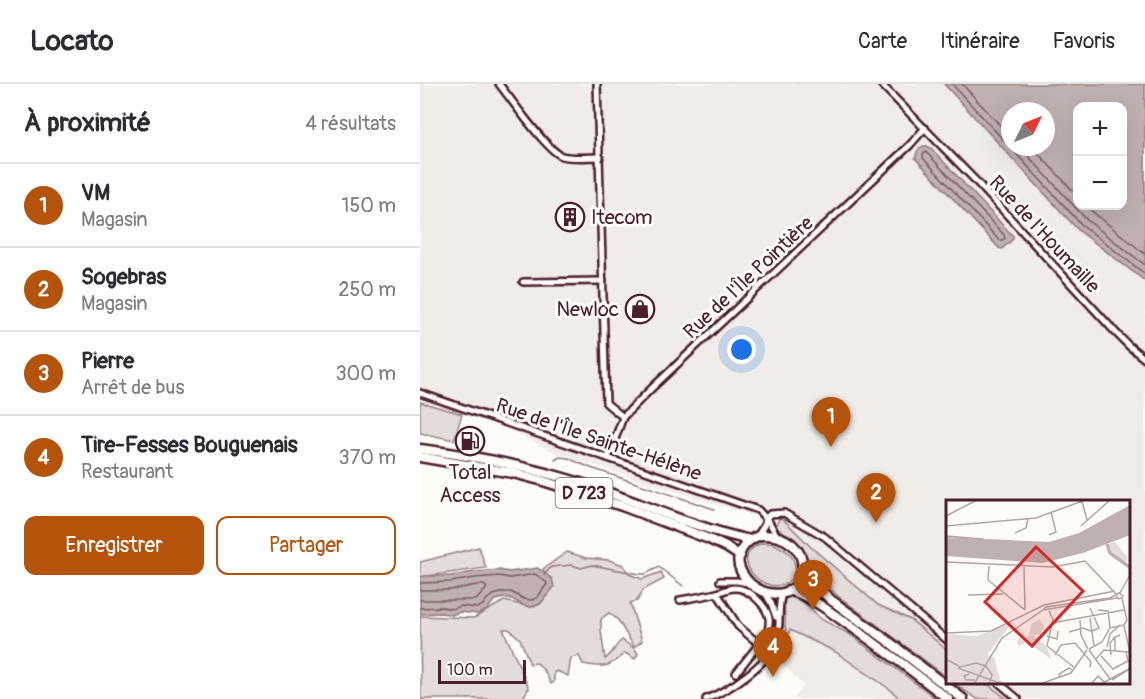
<!DOCTYPE html>
<html lang="fr">
<head>
<meta charset="utf-8">
<style>
	:root { --surface:#fff; --page:#f7f7f7; --text:#2b2b33; --muted:#7c7c81; --line:#e1e1e2; --accent:#b45309 }
	body { margin:0; font-family:Pangolin,sans-serif; background:var(--page); color:var(--text) }
	.controls { position:absolute; right:18px; top:18px; display:grid; overflow:hidden; border-radius:12px; box-shadow:0 6px 24px #0002 }
	.controls button { width:54px; height:54px; display:grid; place-items:center; padding:0; border:0; border-bottom:2px solid var(--line); background:var(--surface); color:var(--text); font:30px sans-serif }
	.compass { position:absolute; left:581px; top:18px; width:54px; height:54px; border-radius:50%; background:var(--surface); box-shadow:0 6px 24px #0002; rotate:47deg }
	.scale { position:absolute; left:18px; bottom:15px; width:88px; box-sizing:border-box; padding-left:6px; border:3px solid #4a1f2b; border-top:0; font-size:16px; line-height:21px; white-space:nowrap; color:#4a1f2b; -webkit-text-stroke:4px #fdfcf7; paint-order:stroke }
	.you { position:absolute; left:322px; top:266px; width:21px; height:21px; margin:-15px; border:4px solid #fff; border-radius:50%; background:#1a73e8; box-shadow:0 0 0 9px #1a73e833 }
	.badge { display:grid; place-items:center; width:39px; height:39px; border-radius:50%; background:var(--accent); color:#fff; font-size:20px; font-weight:700 }
	.pin { position:absolute; translate:-50% -50px; filter:drop-shadow(0 2px 3px #0008) }
	.pin::after { content:''; position:absolute; top:32px; width:21px; height:18px; background:inherit; clip-path:polygon(0 0,100% 0,50% 100%) }
	.list { margin:0; padding:0; list-style:none }
	h2 { display:flex; justify-content:space-between; align-items:center; height:78px; margin:0; padding:0 24px; font-size:26px }
	h2 small { font-size:20px; font-weight:400; color:var(--muted) }
	.list li { display:grid; grid-template-columns:39px 1fr auto; gap:18px; align-items:center; box-sizing:border-box; height:84px; padding:0 24px; border-top:2px solid var(--line) }
	.list b { display:block; font-size:22px; white-space:nowrap }
	.list p { margin:0; font-size:20px; white-space:nowrap; color:var(--muted) }
	.list em { font-size:20px; font-style:normal; color:var(--muted) }
	.actions { display:flex; gap:12px; padding:18px 24px }
	.actions a { flex:1; padding:14px 0; border:2px solid var(--accent); border-radius:12px; text-align:center; font-size:21px; color:var(--accent) }
	.actions .main { background:var(--accent); color:#fff }
	.map { position:relative; flex:none; width:725px; height:615px; overflow:hidden }
	header { display:flex; align-items:center; gap:36px; box-sizing:border-box; height:84px; padding:0 30px; background:var(--surface); border-bottom:2px solid var(--line) }
	header strong { font-size:28px }
	nav { display:flex; gap:33px; margin-inline-start:auto; font-size:21px }
	main { display:flex }
	aside { flex:1; background:var(--surface) }
	.map>svg:first-child { display:block }
</style>
</head>
<body>
<header>
<strong>Locato</strong>
<nav><a>Carte</a><a>Itinéraire</a><a>Favoris</a></nav>
</header>
<main>
<aside>
<h2>À proximité<small>4 résultats</small></h2>
<ul class="list">
<li><span class="badge">1</span><div><b>VM</b><p>Magasin</p></div><em>150 m</em></li>
<li><span class="badge">2</span><div><b>Sogebras</b><p>Magasin</p></div><em>250 m</em></li>
<li><span class="badge">3</span><div><b>Pierre</b><p>Arrêt de bus</p></div><em>300 m</em></li>
<li><span class="badge">4</span><div><b>Tire-Fesses Bouguenais</b><p>Restaurant</p></div><em>370 m</em></li>
</ul>
<div class="actions"><a class="main">Enregistrer</a><a>Partager</a></div>
</aside>
<div class="map">
<svg width="725" height="615" viewBox="0 0 725 615">
	<rect width="100%" height="100%" fill="#fdfcf7"/>
	<filter id="ink" filterUnits="userSpaceOnUse"><feTurbulence type="fractalNoise" baseFrequency=".0167" numOctaves="2"/><feDisplacementMap in="SourceGraphic" scale="12" xChannelSelector="R" yChannelSelector="G"/><feConvolveMatrix kernelMatrix="1 2 1 2 8 2 1 2 1" color-interpolation-filters="sRGB"/></filter>
	<g filter="url(#ink)">
		<g fill="#f0ece8">
			<polygon points="0,0 524,0 658,146 725,197 725,615 587,615 566,599 708,598 708,417 527,417 527,566 491,536 458,521 391,463 362,434 347,427 335,432 213,394 129,366 87,344 0,318"/>
			<polygon points="370,546 414,567 472,606 480,615 373,615 384,602 354,571 363,556 364,551 368,551"/>
		</g>
		<g fill="#e3dcda" stroke="#967e82" stroke-width="1.5">
			<polygon points="0,318 42,330 34,356 0,349"/>
			<polygon points="362,434 391,463 458,521 491,536 527,566 527,593 418,512 388,482 386,471 378,460 369,452 358,445 356,441 359,435"/>
			<path d="M342 459C349 459 355 459 360 463 373 469 382 486 369 497 346 516 304 472 342 459Z"/>
			<polygon points="59,463 66,484 0,493 0,478"/>
			<path d="M147 468 166 474 189 476 203 481 211 491 222 495 241 488 244 495 223 506 217 517 210 519 222 557 214 563 198 536 189 529 181 535V546L185 575C193 570 194 562 202 556L215 565 218 570 215 575 205 569C189 584 184 584 163 580L159 572 151 574 148 592 137 587 134 589V598L131 600 125 588 117 579 110 580 100 555 89 545H83L109 604 102 615H1L0 532 54 534 84 517 111 523 120 520 133 503 123 485Z"/>
			<path d="M370 511H374L379 513 401 535 429 550 517 615H480L471 606 414 567 370 546 368 551C363 544 366 540 365 532 365 524 362 521 366 513Z"/>
			<polygon points="534,599 566,599 587,615 557,615"/>
		</g>
		<g fill="#c0b1b1" stroke="#91777b" stroke-width="1.5" fill-rule="evenodd">
			<path d="M524 0H725V197L658 146ZM658 22H702V122H658ZM590 27H626V63H590Z"/>
			<polygon points="503,62 507,62 511,64 593,152 593,155 582,165 579,164 495,74 498,66"/>
			<polygon points="118,484 132,495 134,503 120,520 111,523 103,521 90,514 84,514 76,516 72,519 67,526 58,530 40,528 32,531 22,529 0,530 0,494 3,492 30,492 55,488 79,486 89,488"/>
		</g>
		<g fill="none" stroke-linecap="round" stroke-linejoin="round">
			<g stroke="#795961" stroke-width="1.5">
				<polyline points="532,0 590,63"/>
				<polyline points="542,0 590,52"/>
				<polyline points="590,63 662,141 725,190"/>
				<polyline points="600,63 667,136 725,181"/>
				<polyline points="612,63 658,112"/>
				<polygon points="506,68 584,151 585,154 583,156 579,156 503,74 503,70"/>
				<polyline points="667,122 674,129 725,170"/>
				<polyline points="0,499 31,498 55,494 79,492 90,494 115,490 126,498 127,500 117,514 111,516 104,515 91,508 84,508 73,511 67,515 63,521 57,524 41,522 32,525 22,523 0,524"/>
				<path d="M0 506H31L56 501H64L67 504 56 516C37 516 19 516 0 516"/>
			</g>
			<g stroke="#91777b" stroke-width="1.5">
				<polyline points="135,376 140,373 148,374 171,384 294,425"/>
				<polyline points="124,491 131,483 152,481 161,484 172,481 220,490 225,490 239,483 263,502"/>
			</g>
			<g stroke="#4a1f2b" stroke-width="10">
				<g id="minor">
					<path d="M79 0C91 15 127 67 142 72 153 75 168 73 180 73"/>
					<polyline points="177,0 186,319 203,333"/>
					<polyline points="461,0 554,95 698,251 709,262 725,275"/>
					<polyline points="103,198 183,197"/>
					<polyline points="0,309 338,426 349,438 357,452"/>
					<polyline points="188,374 203,333 233,303 490,61 505,44"/>
					<polyline points="346,434 350,430 364,429 405,453 527,556"/>
					<polyline points="338,451 345,440 346,434"/>
					<polyline points="300,497 317,497 328,499"/>
					<polyline points="344,507 351,519 356,533"/>
					<polyline points="297,509 318,542 339,560"/>
					<path d="M260 516C272 514 285 512 297 509 304 507 308 504 315 504 329 504 346 521 349 534 350 540 348 547 347 553"/>
					<polyline points="316,589 339,560 347,553 349,554"/>
					<polyline points="578,598 598,615"/>
					<path d="M286 615C308 607 350 579 357 555 361 540 357 524 362 509"/>
				</g>
			</g>
			<g stroke="#4a1f2b" stroke-width="13">
				<g id="primary">
					<path d="M341 451C399 449 393 522 345 508 335 505 326 497 321 487 313 471 325 456 341 451Z"/>
					<polyline points="383,489 411,516 468,557 543,615"/>
					<path d="M369 506C391 513 408 526 426 539 461 563 495 589 528 615"/>
				</g>
			</g>
			<g stroke="#4a1f2b" stroke-width="13">
				<g id="trunk">
					<path d="M0 365C57 372 115 384 170 402 223 420 275 444 330 456"/>
					<polyline points="0,373 93,389 120,396 202,422 289,455 306,463 320,472"/>
				</g>
			</g>
			<use href="#minor" stroke="#fdfcf7" stroke-width="5"/>
			<use href="#primary" stroke="#fdfcf7" stroke-width="8"/>
			<use href="#trunk" stroke="#fdfcf7" stroke-width="8"/>
		</g>
	</g>
	<defs>
		<g id="building-ring" transform="scale(1.5)"><circle r="9.5" fill="#fdfcf7" stroke="#4a1f2b" stroke-width="1.5"/><path d="M-4-6H4V6H1V3H-1V6H-4ZM-2.5-4.3h1.7v1.8h-1.7ZM.8-4.3h1.7v1.8H.8ZM-2.5-1h1.7V.8h-1.7ZM.8-1h1.7V.8H.8Z" fill="#4a1f2b"/></g>
		<g id="shop-ring" transform="scale(1.5)"><circle r="9.5" fill="#fdfcf7" stroke="#4a1f2b" stroke-width="1.5"/><path d="M-5-2.5h2.3a2.7 3.5 0 0 1 5.4 0H5L5.5 6h-11ZM-1.5-2.5h3a1.5 2.3 0 0 0-3 0Z" fill="#4a1f2b"/></g>
		<g id="fuel-ring" transform="scale(1.5)"><circle r="9.5" fill="#fdfcf7" stroke="#4a1f2b" stroke-width="1.5"/><path d="M-5.5-6h7V0h2V4h1.3V-2.5L3-4.5l.8-.8L6-3V5H2.5V1h-1V6h-7ZM-4.2-4.7v3.2H.2V-4.7Z" fill="#4a1f2b"/></g>
	</defs>
	<g fill-rule="evenodd">
		<use href="#building-ring" x="150" y="133"/>
		<use href="#shop-ring" x="220" y="225"/>
		<use href="#fuel-ring" x="50" y="357"/>
	</g>
	<g text-anchor="middle" stroke-width="6" stroke-linejoin="round" paint-order="stroke">
		<rect fill="#fdfcf7" stroke="#806168" stroke-width="1.5" x="135.5" y="394" width="57" height="30" rx="4.5"/>
		<g font-size="18" font-weight="bold" fill="#4a1f2b">
			<text x="164" y="415">D 723</text>
		</g>
		<g font-size="20" fill="#4a1f2b" stroke="#fdfcf7" text-anchor="start">
			<text x="171" y="140">Itecom</text>
			<text x="199" y="232" text-anchor="end">Newloc</text>
			<text x="50" y="395" text-anchor="middle">Total<tspan x="50" dy="23">Access</tspan></text>
		</g>
		<g font-size="20" fill="#4a1f2b" stroke="#fdfcf7">
			<text transform="translate(625 150) rotate(47)" y="7">Rue de l'Houmaille</text>
			<text transform="translate(328 193) rotate(-43)" y="7">Rue de l'Île Pointière</text>
			<text transform="translate(179 355) rotate(19)" y="7">Rue de l'Île Sainte-Hélène</text>
		</g>
	</g>
	<g transform="translate(526 416)">
		<rect width="184" height="184" fill="#fdfcf7"/>
		<path d="M169 42 182 58 179 63 184 70 162 54 159 45ZM94 119 98 127 94 135H87L100 145 105 159 81 142 73 146 71 142 78 131 76 140 83 136 85 124ZM67 122 41 155 48 157 54 180 62 184H0V134L31 136Z" fill="#e3dcda"/>
		<path d="M184 5V35L137 53 96 63 0 56V37L103 42 133 33Z" fill="#c0b1b1"/>
		<path fill="none" stroke="#c0b1b1" stroke-width="3" d="M169 36 162 19 185 11M169 36 171 30 185 22M161 44 164 53 185 68"/>
		<path fill="none" stroke="#b5a4a5" stroke-width="1.5" d="M136 1 141 20M0 16 31 0M0 26 90 18 139 0M135 26 164 0M69 33 80 28 82 19M103 35 110 32 105 12M0 36 37 39M0 62 107 67 139 61 171 95M43 66 42 80 79 110M78 67 79 110M174 93 185 73M22 95 57 94M170 96 173 99 177 96 173 93 164 98 100 107 97 110 171 98M176 98 181 120 178 125M144 108 153 128 146 131M152 110 162 111 164 127M103 111 107 119 101 146 129 168M144 118 148 146M134 120 135 135 142 149M106 123 178 110M178 126 185 157M123 132 137 128 145 131M0 133 45 131 98 105 169 91M101 136 111 139 112 131M161 147 164 134 174 125M143 149 156 142 164 128 178 125M143 150 164 179M169 151V137L174 135M109 155 115 145 129 143 145 162 144 167M165 155 164 143 169 137M155 156 167 169 182 161 180 152M150 159 158 150 183 152M2 160 14 167 30 163 40 166 46 175 43 184M12 168 56 184M23 174 18 176 20 180H29M114 177 113 174 123 168 126 170M166 180 185 168M28 184 56 138 97 110M94 184 125 173 141 150M145 184 152 176 158 182 155 184M155 184 185 168"/>
		<path fill="#d62828" fill-opacity="0.15" stroke="#d62828" stroke-width="3" d="M90 47 137 91 86 146 39 102Z"/>
		<rect width="184" height="184" fill="none" stroke="#4a1f2b" stroke-width="3"/>
	</g>
</svg>
<div class="controls">
<button>+</button>
<button>−</button>
</div>
<svg class="compass" viewBox="-18 -18 36 36"><path d="M0-13l5 13h-10z" fill="#e53935"/><path d="M0 13l5-13h-10z" fill="#7c7c81"/></svg>
<div class="scale">100 m</div>
<div class="you"></div>
<div class="pin badge" style="left:411px;top:363px">1</div>
<div class="pin badge" style="left:456px;top:439px">2</div>
<div class="pin badge" style="left:393px;top:526px">3</div>
<div class="pin badge" style="left:353px;top:593px">4</div>
</div>
</main>
</body>
</html>
